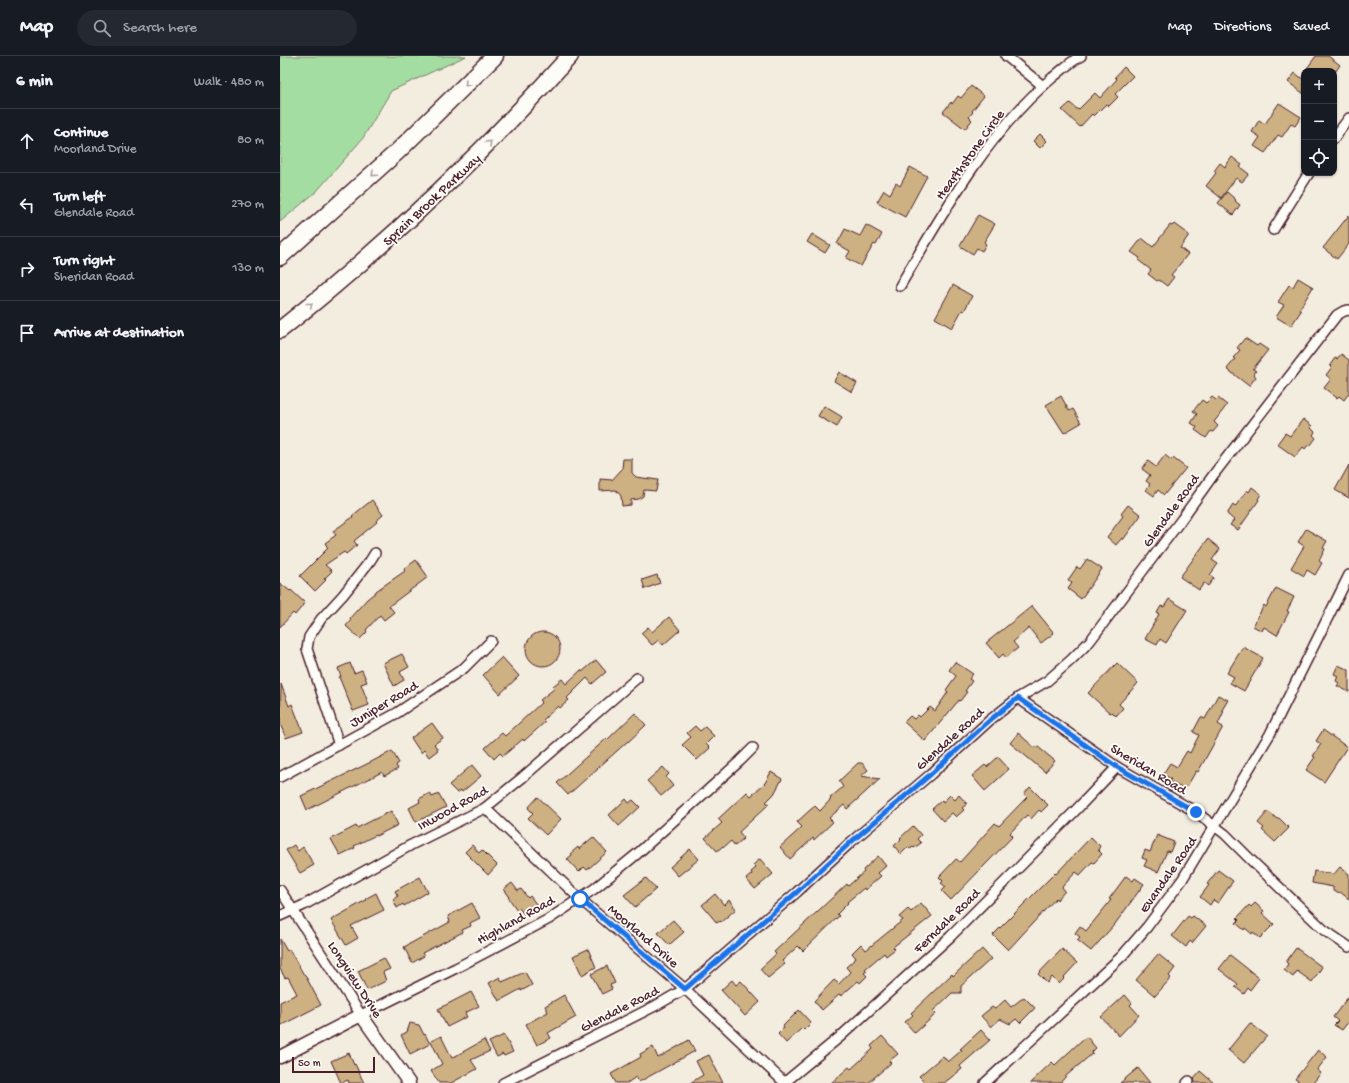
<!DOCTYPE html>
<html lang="en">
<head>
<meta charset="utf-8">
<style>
	:root { --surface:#171b24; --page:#242831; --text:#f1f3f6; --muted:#9ea1a6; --line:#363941 }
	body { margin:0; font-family:"Gochi Hand",sans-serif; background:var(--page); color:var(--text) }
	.controls { position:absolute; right:12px; top:12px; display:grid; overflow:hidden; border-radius:8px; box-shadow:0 1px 3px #0004 }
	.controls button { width:36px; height:36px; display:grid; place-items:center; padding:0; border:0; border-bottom:1px solid var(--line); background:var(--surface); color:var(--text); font:20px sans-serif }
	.scale { position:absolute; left:12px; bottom:10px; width:83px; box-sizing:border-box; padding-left:4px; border:2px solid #4a1f2b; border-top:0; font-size:11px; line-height:14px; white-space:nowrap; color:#4a1f2b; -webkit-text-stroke:3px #fdfcf7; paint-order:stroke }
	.stop { position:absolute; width:12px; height:12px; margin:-9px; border:3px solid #1a73e8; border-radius:50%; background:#fff }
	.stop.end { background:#1a73e8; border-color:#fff; box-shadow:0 1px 4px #0008 }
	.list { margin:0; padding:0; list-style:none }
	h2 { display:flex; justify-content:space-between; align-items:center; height:52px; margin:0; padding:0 16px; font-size:17px }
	h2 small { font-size:13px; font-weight:400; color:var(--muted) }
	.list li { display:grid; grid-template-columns:26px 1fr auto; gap:12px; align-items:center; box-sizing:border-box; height:64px; padding:0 16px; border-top:1px solid var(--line) }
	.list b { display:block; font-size:15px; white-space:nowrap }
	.list p { margin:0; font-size:13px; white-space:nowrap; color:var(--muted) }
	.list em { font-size:13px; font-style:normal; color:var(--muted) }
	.icon { flex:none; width:22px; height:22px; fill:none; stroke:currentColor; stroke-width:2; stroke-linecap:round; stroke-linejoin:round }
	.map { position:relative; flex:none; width:1069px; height:1027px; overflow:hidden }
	header { display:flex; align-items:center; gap:24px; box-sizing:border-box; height:56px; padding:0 20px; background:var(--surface); border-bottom:1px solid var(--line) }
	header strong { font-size:19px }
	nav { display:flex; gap:22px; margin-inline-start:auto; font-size:14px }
	.search { width:280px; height:36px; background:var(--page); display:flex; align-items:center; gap:10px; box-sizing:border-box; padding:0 14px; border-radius:22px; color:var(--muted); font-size:15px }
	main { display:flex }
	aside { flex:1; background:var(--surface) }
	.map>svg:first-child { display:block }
</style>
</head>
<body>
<header>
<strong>Map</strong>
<div class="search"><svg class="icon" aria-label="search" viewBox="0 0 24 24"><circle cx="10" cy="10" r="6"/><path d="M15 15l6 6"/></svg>Search here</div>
<nav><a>Map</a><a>Directions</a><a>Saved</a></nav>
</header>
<main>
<aside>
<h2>6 min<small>Walk · 480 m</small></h2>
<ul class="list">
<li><svg class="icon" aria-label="ahead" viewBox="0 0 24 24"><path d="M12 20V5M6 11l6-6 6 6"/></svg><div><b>Continue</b><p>Moorland Drive</p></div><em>80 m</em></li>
<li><svg class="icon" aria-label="left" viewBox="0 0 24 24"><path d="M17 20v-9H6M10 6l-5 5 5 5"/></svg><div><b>Turn left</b><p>Glendale Road</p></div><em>270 m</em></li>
<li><svg class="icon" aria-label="right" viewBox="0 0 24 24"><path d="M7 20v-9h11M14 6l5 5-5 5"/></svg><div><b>Turn right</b><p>Sheridan Road</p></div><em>130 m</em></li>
<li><svg class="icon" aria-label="arrive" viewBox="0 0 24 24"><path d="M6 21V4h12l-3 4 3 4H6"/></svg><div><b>Arrive at destination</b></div></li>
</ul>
</aside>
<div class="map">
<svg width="1069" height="1027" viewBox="0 0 1069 1027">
	<rect width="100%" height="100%" fill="#f3ede0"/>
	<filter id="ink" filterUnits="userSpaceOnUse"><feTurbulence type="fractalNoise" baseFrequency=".025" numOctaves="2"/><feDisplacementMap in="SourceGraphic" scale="8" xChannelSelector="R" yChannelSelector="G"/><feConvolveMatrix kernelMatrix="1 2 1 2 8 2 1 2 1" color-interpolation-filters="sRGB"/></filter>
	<g filter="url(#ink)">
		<polygon fill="#a3dda2" stroke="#767e66" points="0,0 186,0 111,35 83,82 37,135 0,166"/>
		<g fill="#cdb182" stroke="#4a1f2b">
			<polygon points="1036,0 1048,0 1060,9 1056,15 1025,15"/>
			<polygon points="844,11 853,20 835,38 838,41 829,50 826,48 814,60 812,58 800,71 782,54 790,47 798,54 815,37 820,42 837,23 835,21"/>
			<polygon points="1015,17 1024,24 1024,38 1008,26"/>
			<polygon points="691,30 704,40 692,55 693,56 689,61 692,64 685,73 663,56 671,46 672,48 678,40 681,42"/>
			<polygon points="999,47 1021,61 1015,70 1011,68 1002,81 998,79 988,93 985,97 974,90 980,81 972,76 979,64 985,68"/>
			<polygon points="760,78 767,85 760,92 753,85"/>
			<polygon points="952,101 962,109 960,111 969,118 962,126 956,122 941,142 926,130 936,117 934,115 940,107 945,111"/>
			<polygon points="630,111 647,120 625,161 597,146 604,134 610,138 616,127 620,130"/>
			<polygon points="947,136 956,144 955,145 960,149 953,159 938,147"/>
			<polygon points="698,159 715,168 704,186 706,188 702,195 697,192 693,198 680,190"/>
			<polygon points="1069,159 1069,188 1057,203 1043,192"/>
			<polygon points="894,168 909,179 900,192 908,198 891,219 894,221 887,230 879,224 877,225 868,218 871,214 858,204 860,202 851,196 862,182 873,191 890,169 892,170"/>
			<polygon points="586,169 602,178 596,189 594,188 581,210 566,202 570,195 557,188 565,173 580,180"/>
			<polygon points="532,178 550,189 545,197 527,186"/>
			<polygon points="1018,222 1033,231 1019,254 1021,255 1011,270 996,261 1004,249 998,246 1009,229 1013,231"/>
			<polygon points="673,229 692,240 684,255 682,254 672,272 655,262"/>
			<polygon points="965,282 977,290 979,288 988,294 973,313 976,315 974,318 976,321 969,330 947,313 955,303 953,302 960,294 957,292"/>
			<polygon points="1061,298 1069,304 1069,337 1064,344 1059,340 1057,342 1044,332 1051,323 1046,319 1052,311 1050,309 1055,302 1057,303"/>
			<polygon points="559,316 577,327 572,336 554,325"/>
			<polygon points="781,340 789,355 793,353 801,367 784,377 766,349"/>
			<polygon points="932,341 936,344 938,342 947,349 934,366 938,370 933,376 931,375 926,382 915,374 917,371 911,367 917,358 913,355 922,344 926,347"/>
			<polygon points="544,350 562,361 557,371 538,360"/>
			<polygon points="1023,363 1032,370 1031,372 1035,376 1033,379 1036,382 1030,390 1028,389 1025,393 1023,391 1015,401 997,388 1005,377 1010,380"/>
			<polygon points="885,399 891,404 893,402 906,412 884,439 878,434 874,440 866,434 870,428 866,425 870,419 862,413 868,405 876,411"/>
			<polygon points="343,403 352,403 352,417 356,421 378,424 376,435 364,434 363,440 359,443 351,444 351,449 342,450 341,440 336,434 320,435 320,423 332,424 342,413"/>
			<polygon points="1069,409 1069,442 1055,434"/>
			<polygon points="972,431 981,438 978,443 979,444 958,474 950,469 954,464 947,458 953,449 955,451 967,434 969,436"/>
			<polygon points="92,444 103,459 96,465 97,466 74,485 77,489 66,498 64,496 45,509 52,515 44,523 46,524 35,535 20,520 48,492 45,487 56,479 53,475 73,461 72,460"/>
			<polygon points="848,449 861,459 843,484 842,482 836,489 827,481 843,460 841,458"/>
			<polygon points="1026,473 1047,485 1043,492 1045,493 1039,505 1042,507 1035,519 1027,514 1024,520 1011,512 1024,490 1018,486"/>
			<polygon points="928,483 940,493 932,504 938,508 930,519 934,522 928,530 924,527 919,534 900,521"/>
			<polygon points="807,503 822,513 801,543 788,533 792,527 788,524 797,511 800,513"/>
			<polygon points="136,504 148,521 109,550 114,556 104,564 100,559 86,574 87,576 80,583 66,570 71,564 70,562 87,543 96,536 96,535 125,515 124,513"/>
			<polygon points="377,519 380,527 365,533 362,524"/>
			<polygon points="0,527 10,535 11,534 25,547 15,559 13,557 0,571"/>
			<polygon points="996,532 1014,541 1007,555 1009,556 997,579 984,571 982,575 973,570 984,549 986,551"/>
			<polygon points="889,543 907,554 886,587 880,583 877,589 865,583 879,558 877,557 881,550 884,551"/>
			<polygon points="752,550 774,577 761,587 749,572 733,586 738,592 726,602 723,598 719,602 706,587"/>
			<polygon points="389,561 400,574 383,589 379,584 372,589 361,577 368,571 372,576"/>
			<circle cx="263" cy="593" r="17"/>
			<polygon points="963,591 983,602 964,635 950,627 954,621 947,617"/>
			<polygon points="122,598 129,611 120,616 124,624 114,630 103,607"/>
			<polygon points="222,601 239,620 220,638 203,619"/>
			<polygon points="316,604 326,616 312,628 307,622 287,642 289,644 280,652 278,650 263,664 265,666 244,685 243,683 223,700 220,697 214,703 205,692 222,677 225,680 262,646 260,644 275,632 273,630 282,623 286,628 301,614 302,616"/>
			<polygon points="675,606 693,618 689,623 692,625 685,635 687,636 680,645 679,644 645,685 624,666 630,660 634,663 638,659 640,661 650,651 655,655 668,636 666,634 676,620 669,614"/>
			<polygon points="70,607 74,617 82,614 87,626 81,628 89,649 73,655 59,621 61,621 58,612"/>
			<polygon points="837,607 858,627 839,648 843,652 836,660 832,656 830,657 808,637"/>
			<polygon points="1058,609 1069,614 1069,636 1057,630 1059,627 1056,625 1058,620 1054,618"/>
			<polygon points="1,628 9,650 12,648 23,676 6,682 0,668"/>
			<polygon points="938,639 948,644 942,654 944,655 938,668 943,671 918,716 916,715 905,734 889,725 891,723 883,718 890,707 897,711 907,695 910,697 919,679 913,676 921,661 925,663"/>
			<polygon points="355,657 366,669 348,686 348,685 288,739 277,727 326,683 327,684"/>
			<polygon points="152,667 163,682 154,688 158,694 149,701 144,694 141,697 131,682"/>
			<polygon points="415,670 420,675 425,671 434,680 426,688 430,692 417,704 402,689 411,681 407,677"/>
			<polygon points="1043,674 1067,691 1044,726 1026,714 1035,701 1033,700 1041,688 1036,685"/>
			<polygon points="738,677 755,692 757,690 775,705 765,716 730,687"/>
			<polygon points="112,695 119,707 116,709 118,713 104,720 102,716 27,754 21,740 91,706"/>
			<polygon points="718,701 729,713 705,735 692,720 705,709 707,711"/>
			<polygon points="578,707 582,707 588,714 581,720 600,723 567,753 564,749 549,762 553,766 534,784 533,782 510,803 500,791 522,771 517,766 530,754 535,750 540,755 551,743 550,742 563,731 559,725"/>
			<polygon points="192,709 201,720 182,736 181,734 177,737 169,729"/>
			<polygon points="383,711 389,718 386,721 393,730 381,740 367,725"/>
			<polygon points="491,716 502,723 494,738 486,746 489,748 459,776 464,782 455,790 451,785 444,791 443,790 437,795 425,782 442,767 438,763 467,736 471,740 485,727"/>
			<polygon points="750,731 768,749 761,756 759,754 751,763 747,759 730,777 733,780 671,844 662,835 666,831 661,827 663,825 659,821 676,803 680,806 715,767 719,770 747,741 744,738"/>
			<polygon points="150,737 152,741 159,738 166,751 136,766 129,752 140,746 139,743"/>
			<polygon points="670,739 675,744 679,739 687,748 682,752 684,754 676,761 672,757 663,765 652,753 662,744 663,746"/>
			<polygon points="258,741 281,763 266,779 248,762 253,757 248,752"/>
			<polygon points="346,743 349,747 353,744 360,751 339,770 329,759"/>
			<polygon points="111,755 118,769 96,780 96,779 74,790 75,792 60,799 51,783 76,770 77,772"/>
			<polygon points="988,755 997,763 999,762 1009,772 995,786 982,774 984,772 978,767"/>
			<polygon points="633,770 641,779 637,783 641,787 634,792 633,791 630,793 628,791 621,798 614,790 621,783 620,782"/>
			<polygon points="877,779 894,786 890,796 887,795 878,816 864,810 867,804 862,802 865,794 870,796"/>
			<polygon points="313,781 327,796 307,814 304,811 299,816 287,803 292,799 291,797 298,791 299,793"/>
			<polygon points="811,781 820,790 818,794 822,798 814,807 812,806 800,819 796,816 782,831 785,835 777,844 776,842 728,894 713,879 775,817 776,818"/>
			<polygon points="14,789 18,795 23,791 34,809 20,817 6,794"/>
			<polygon points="192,789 199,797 202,794 217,809 208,819 185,796"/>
			<polygon points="410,793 419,803 398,820 390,811"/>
			<polygon points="598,800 606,810 598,817 601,820 585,834 584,832 567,846 568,847 557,858 559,860 523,895 518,890 502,905 505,908 488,922 480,913 496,898 494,896 567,828 568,830 584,816 583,814"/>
			<polygon points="480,803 493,818 475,833 466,823 472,818 471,816 476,812 473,809"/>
			<polygon points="1060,811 1069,818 1069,843 1060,836 1057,837 1053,835 1053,831 1032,827 1034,815 1054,818"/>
			<polygon points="938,814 953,825 938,847 933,844 930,849 920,841 929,829 927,828"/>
			<polygon points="846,820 853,825 855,822 864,828 835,868 811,895 797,884 800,881 795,877 800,870 806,875 831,844 829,843"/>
			<polygon points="140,821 148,836 124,850 123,848 117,852 113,843 118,840 115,835"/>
			<polygon points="366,822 376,833 355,851 344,839"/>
			<polygon points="232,827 238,835 241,833 248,842 250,840 257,849 244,859 239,852 237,854 228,841 229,840 224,833"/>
			<polygon points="96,837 104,854 71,870 78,882 66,889 51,864 86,844 85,843"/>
			<polygon points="435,838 444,849 449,844 456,853 441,866 440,865 437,867 422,849"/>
			<polygon points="192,847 200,862 190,867 191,870 182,874 183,876 142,897 144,900 132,907 124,891 170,866 168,860"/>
			<polygon points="641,847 652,860 613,891 615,893 606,900 604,897 585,913 587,915 584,917 587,920 580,927 578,925 561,940 560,938 542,954 534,945 554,924 559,928 570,916 566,911 576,902 572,897 581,888 586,894 623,864 619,861 628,853 631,856"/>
			<polygon points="975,847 984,855 982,857 994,868 980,882 973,876 972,878 965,872 964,874 956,867 959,864 957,862 969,849 971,851"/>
			<polygon points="908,860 911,862 913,860 926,870 912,887 910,885 906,891 892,880"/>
			<polygon points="393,864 404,876 389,889 378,877"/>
			<polygon points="0,883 7,895 9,893 24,919 26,921 41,949 0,970 0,946 17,938 8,921 5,922 0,913"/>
			<polygon points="1016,892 1042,911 1032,926 1017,915 1013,921 1004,914 1008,908 1006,906"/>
			<polygon points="308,893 316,911 302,919 293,900"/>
			<polygon points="702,893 711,903 681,930 681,937 672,937 653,955 656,958 635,977 625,966 633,959 631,957 672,918 673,920"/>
			<polygon points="782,893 797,907 784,921 785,922 779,928 772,921 767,927 758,918"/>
			<polygon points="878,898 895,912 889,920 891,922 875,940 856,924"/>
			<polygon points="950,899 979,922 970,934 968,932 964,938 955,931 958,928 939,913"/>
			<polygon points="104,902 110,913 103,916 106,925 87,934 78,915"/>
			<polygon points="327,910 335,927 330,929 332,933 322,938 311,918"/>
			<polygon points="245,916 252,929 241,935 241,933 219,945 209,927 220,921 222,926"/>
			<polygon points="452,924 456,929 461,925 480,946 465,960 441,934"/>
			<polygon points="191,936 199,950 185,957 187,961 167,971 158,953"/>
			<polygon points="284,939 296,961 268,977 271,982 257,989 246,968 268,956 265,950"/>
			<polygon points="845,939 852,947 850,949 859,959 839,980 821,961"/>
			<polygon points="1069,940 1069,965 1062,974 1054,969 1058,965 1053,961"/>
			<polygon points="744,941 755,952 740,967 736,963 730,968 720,963 711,971 701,960 712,951 715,953 725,944 731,951"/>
			<polygon points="519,954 531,967 524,974 522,972 506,987 498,978 504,972 503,970"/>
			<polygon points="130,967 139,969 144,979 145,978 150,988 130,998 121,979 127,976"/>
			<polygon points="970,967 987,980 964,1007 948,994"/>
			<polygon points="701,974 710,984 680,1010 682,1013 664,1027 646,1027 639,1020 663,1000 668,1006 682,994 680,993"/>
			<polygon points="224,979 233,996 224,1000 223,998 217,1001 209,986"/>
			<polygon points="161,980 172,1002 204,984 210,995 191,1004 197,1013 171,1027 159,1027 151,1015 162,1008 151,985"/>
			<polygon points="602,980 618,998 609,1005 611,1007 588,1027 551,1027 569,1011 571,1013 593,993 591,990"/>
			<polygon points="807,981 816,992 812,996 813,997 786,1020 780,1027 750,1027 772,1006 775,1009 802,984"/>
			<polygon points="409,984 415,995 359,1026 356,1021 347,1027 336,1027 331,1018 361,1001 360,998 373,991 378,1002"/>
			<polygon points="1038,994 1047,1001 1037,1014 1041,1017 1033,1027 1021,1027 1015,1023"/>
			<polygon points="69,997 74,1009 75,1008 84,1027 69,1027 68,1024 61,1027 51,1005"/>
			<polygon points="429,999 443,1027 410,1027 423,1019 416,1005"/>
			<polygon points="858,1012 870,1027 840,1027"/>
			<polygon points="920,1015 934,1027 915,1027 914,1022"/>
		</g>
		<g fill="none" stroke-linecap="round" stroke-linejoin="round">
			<g stroke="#4a1f2b" stroke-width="12">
				<g id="street">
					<polyline points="726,0 763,30"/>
					<polyline points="1054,82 1069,62"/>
					<polyline points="993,174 1029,117"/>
					<path d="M620 230C662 158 708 76 772 22 781 15 790 6 801 0"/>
					<polyline points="738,642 837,711 916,756 945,778 971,804 1044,874 1069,891"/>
					<polyline points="59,689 27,593 29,581 41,563 63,539 90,505 95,497"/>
					<polyline points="0,721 117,657 184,612 211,585"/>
					<polyline points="205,752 300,843 405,933 505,1027"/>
					<polyline points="0,834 81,959 176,912 269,863 314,833 357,798 460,705 473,692"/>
					<polyline points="0,860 24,849 131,789 205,752 243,721 357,622"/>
					<polyline points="223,1027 377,949 405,933 517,836 571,786 651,718 710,664 738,642 767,625 791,604 810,585 901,464 934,418 1057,259 1064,255 1069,254"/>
					<polyline points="504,1027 561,980 670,881 794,756 837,711"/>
					<polyline points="705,1027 842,900 867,871 902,824 990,678 1069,519"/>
					<polyline points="907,1027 909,1025"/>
				</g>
			</g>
			<g stroke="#4a1f2b" stroke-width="15">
				<polyline id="secondary" points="0,1001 81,959 129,1027"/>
			</g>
			<g stroke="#4a1f2b" stroke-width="19">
				<g id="highway">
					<polyline points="0,201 117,96 215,0"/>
					<path d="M0 274C105 191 201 99 290 0"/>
				</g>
			</g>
			<use href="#street" stroke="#fdfcf7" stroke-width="9"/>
			<use href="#secondary" stroke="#fdfcf7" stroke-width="12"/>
			<use href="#highway" stroke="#fdfcf7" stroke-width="16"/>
		</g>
		<defs><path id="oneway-chevron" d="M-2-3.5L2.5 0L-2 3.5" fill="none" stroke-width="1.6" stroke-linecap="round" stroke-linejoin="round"/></defs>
		<g stroke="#ac999b">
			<use href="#oneway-chevron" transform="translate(187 28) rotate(135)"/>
			<use href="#oneway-chevron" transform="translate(209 87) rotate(-45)"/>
			<use href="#oneway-chevron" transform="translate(94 118) rotate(137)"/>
			<use href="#oneway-chevron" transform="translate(30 249) rotate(-39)"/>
		</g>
	</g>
	<g fill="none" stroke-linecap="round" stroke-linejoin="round" filter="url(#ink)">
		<polyline stroke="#1a73e8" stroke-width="5" points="300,843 405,933 517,836 571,786 651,718 710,664 738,642 837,711 916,756"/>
	</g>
	<g text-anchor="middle" stroke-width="3.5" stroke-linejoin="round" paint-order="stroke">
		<g font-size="14" fill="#4a1f2b" stroke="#fdfcf7">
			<text transform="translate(689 98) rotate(-54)" y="5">Hearthstone Circle</text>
			<text transform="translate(151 143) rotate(-43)" y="5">Sprain Brook Parkway</text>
			<text transform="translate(890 454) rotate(-54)" y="5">Glendale Road</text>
			<text transform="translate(103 647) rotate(-31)" y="5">Juniper Road</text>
			<text transform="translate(669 682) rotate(-42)" y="5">Glendale Road</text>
			<text transform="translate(869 712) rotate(31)" y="5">Sheridan Road</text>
			<text transform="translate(172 751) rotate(-29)" y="5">Inwood Road</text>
			<text transform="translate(887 818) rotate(-55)" y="5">Evandale Road</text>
			<text transform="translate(235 863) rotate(-29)" y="5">Highland Road</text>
			<text transform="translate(666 864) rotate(-44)" y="5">Ferndale Road</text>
			<text transform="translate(364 879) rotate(41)" y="5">Moorland Drive</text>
			<text transform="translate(76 923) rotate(57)" y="5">Longview Drive</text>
			<text transform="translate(339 952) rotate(-27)" y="5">Glendale Road</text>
		</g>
	</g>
</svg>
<div class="controls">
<button>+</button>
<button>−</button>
<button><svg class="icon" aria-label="locate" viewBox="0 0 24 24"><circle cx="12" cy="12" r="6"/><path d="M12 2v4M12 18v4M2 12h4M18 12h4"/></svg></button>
</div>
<div class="scale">50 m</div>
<div class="stop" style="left:300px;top:843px"></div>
<div class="stop end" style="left:916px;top:756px"></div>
</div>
</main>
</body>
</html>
